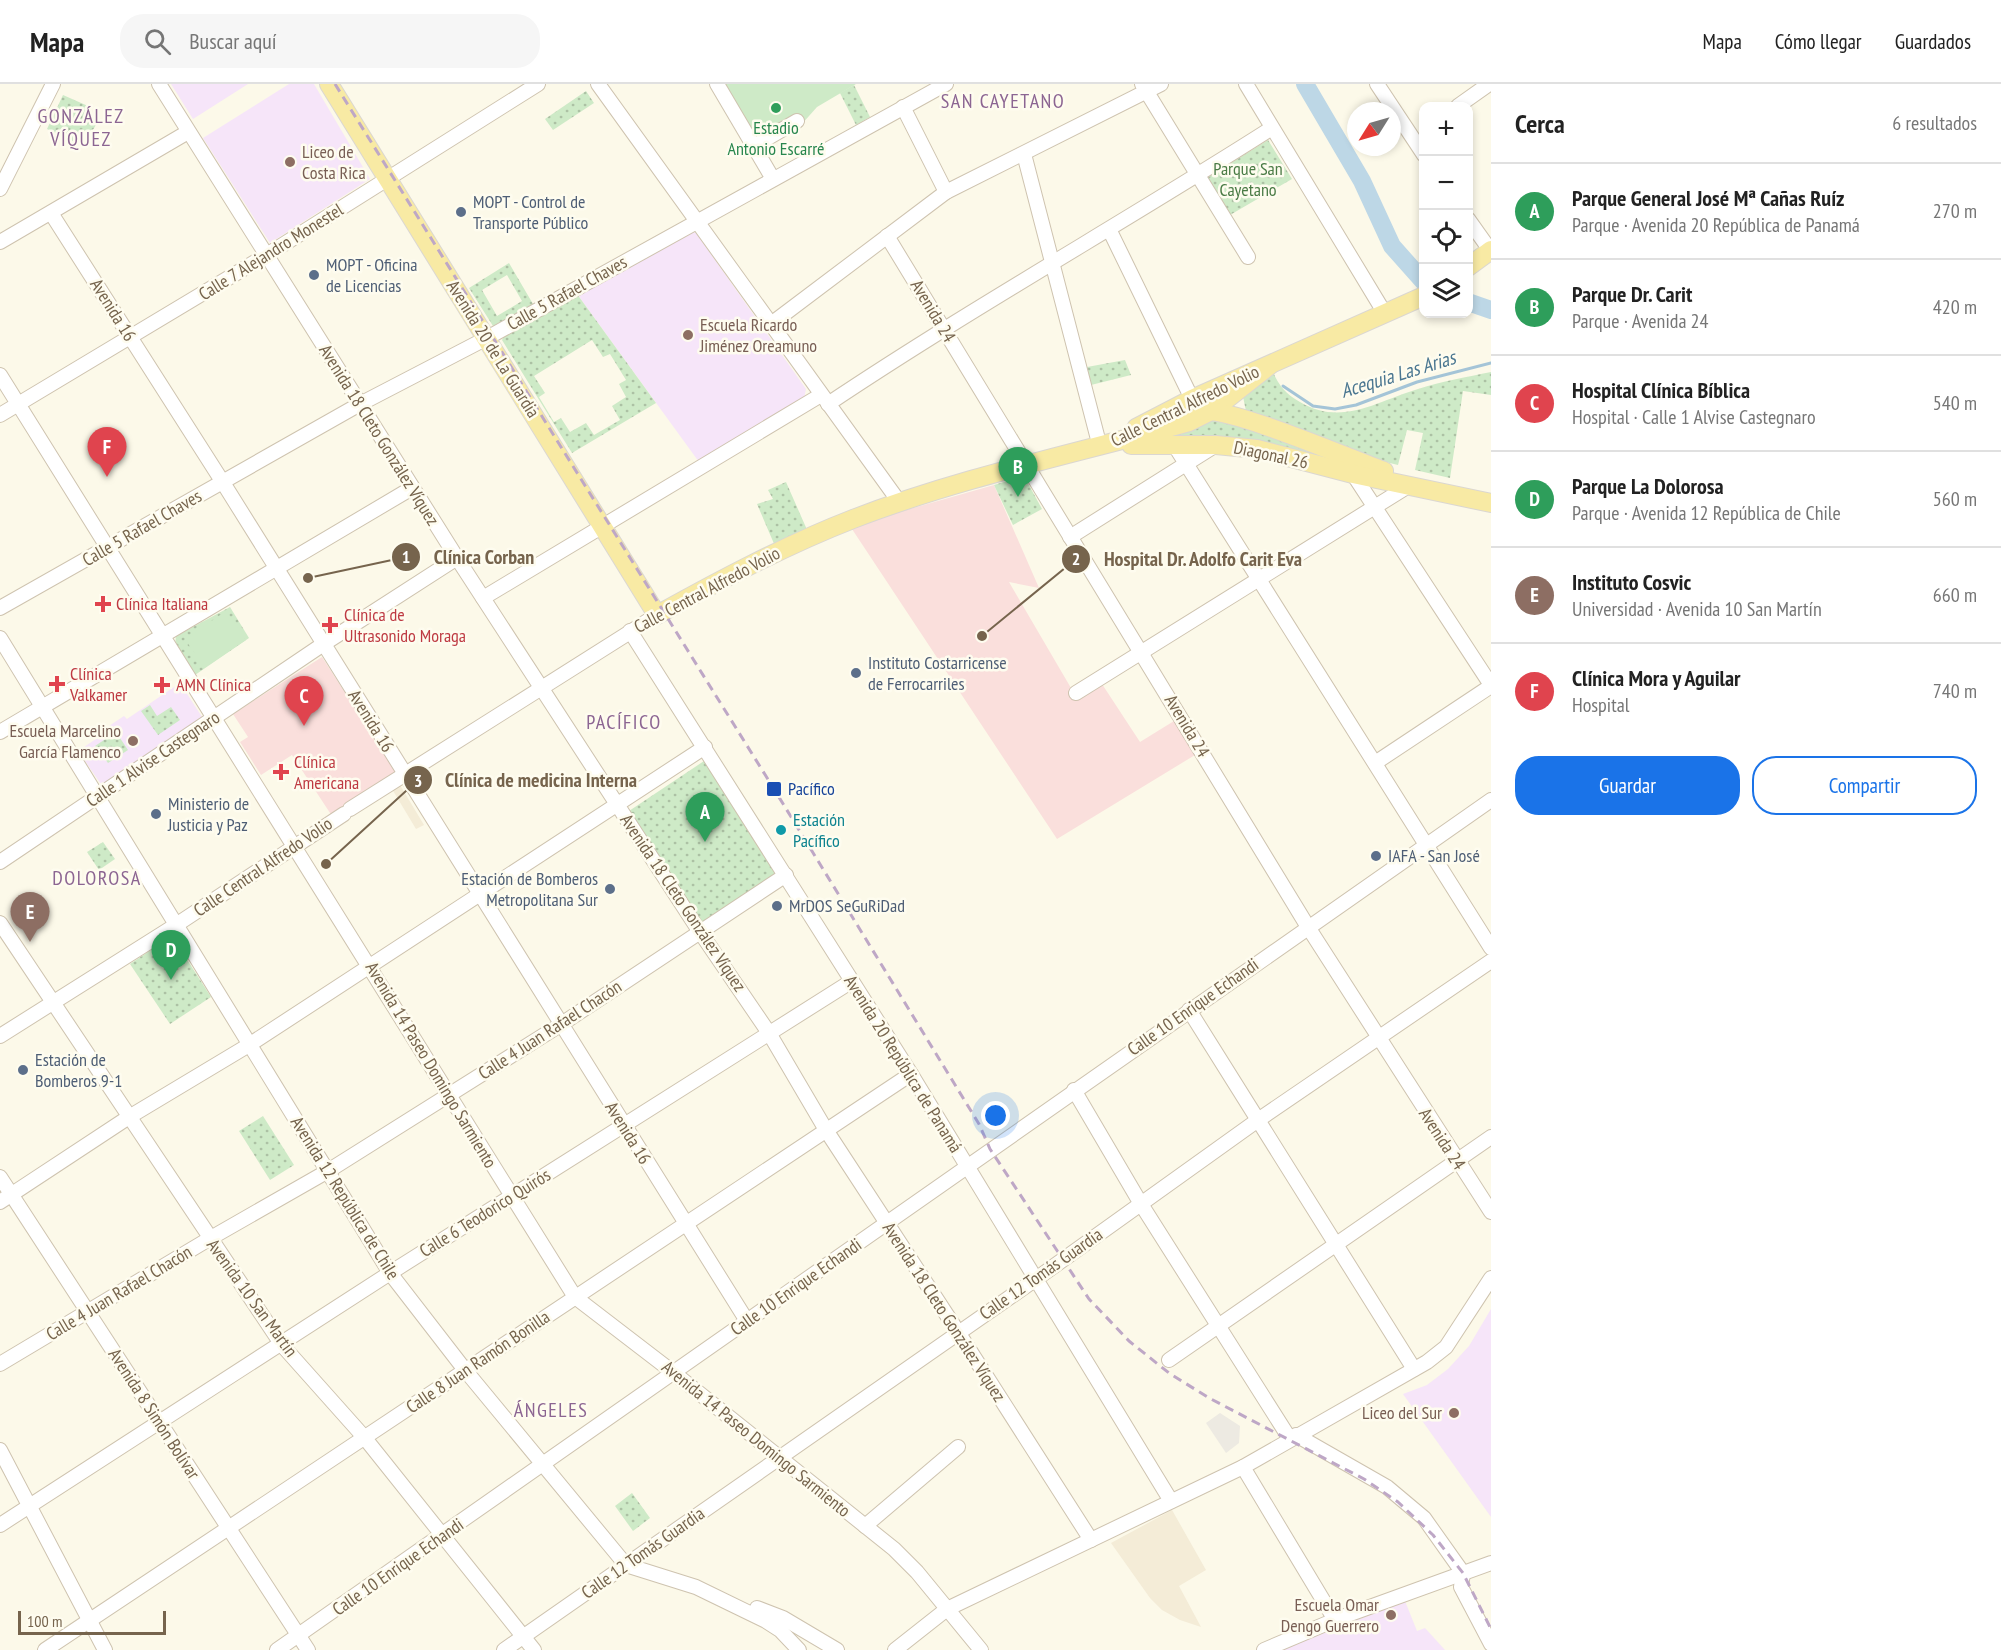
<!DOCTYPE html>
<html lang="es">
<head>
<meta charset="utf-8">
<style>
	:root { --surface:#fff; --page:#f6f6f6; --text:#222; --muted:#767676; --line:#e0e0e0; --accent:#1a73e8 }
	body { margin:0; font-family:"PT Sans Narrow",sans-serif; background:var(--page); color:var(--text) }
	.controls { position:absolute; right:18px; top:18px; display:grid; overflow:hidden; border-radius:12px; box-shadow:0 3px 9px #0003 }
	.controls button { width:54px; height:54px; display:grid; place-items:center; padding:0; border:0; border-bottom:2px solid var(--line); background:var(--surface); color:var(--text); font:30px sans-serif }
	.compass { position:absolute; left:1347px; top:18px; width:54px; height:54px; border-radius:50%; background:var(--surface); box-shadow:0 3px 9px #0003; rotate:233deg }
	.scale { position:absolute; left:18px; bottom:15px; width:148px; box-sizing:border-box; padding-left:6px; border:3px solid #76644d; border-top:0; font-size:16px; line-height:21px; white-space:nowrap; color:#76644d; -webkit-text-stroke:4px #fefcef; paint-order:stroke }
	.you { position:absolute; left:996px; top:1032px; width:21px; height:21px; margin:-15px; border:4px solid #fff; border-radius:50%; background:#1a73e8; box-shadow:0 0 0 9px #1a73e833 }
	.badge { display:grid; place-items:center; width:39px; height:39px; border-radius:50%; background:var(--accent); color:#fff; font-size:20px; font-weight:700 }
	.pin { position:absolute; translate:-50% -50px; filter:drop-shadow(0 2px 3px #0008) }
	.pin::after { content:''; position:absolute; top:32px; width:21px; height:18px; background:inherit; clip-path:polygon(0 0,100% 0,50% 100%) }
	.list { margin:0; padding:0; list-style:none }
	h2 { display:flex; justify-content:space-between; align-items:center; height:78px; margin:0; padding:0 24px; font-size:26px }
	h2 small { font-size:20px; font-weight:400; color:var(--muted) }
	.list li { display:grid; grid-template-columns:39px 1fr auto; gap:18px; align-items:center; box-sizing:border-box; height:96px; padding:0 24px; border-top:2px solid var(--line) }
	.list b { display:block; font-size:22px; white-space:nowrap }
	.list p { margin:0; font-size:20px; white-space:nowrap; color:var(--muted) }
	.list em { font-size:20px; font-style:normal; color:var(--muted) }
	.actions { display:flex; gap:12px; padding:18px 24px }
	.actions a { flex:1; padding:14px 0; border:2px solid var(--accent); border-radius:24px; text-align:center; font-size:21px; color:var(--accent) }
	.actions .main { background:var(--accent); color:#fff }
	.icon { flex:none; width:33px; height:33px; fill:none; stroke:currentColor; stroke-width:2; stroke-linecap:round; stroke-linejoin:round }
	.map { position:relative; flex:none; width:1491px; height:1566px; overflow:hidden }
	header { display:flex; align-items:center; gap:36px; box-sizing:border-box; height:84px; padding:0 30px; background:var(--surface); border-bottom:2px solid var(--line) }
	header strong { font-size:28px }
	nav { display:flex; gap:33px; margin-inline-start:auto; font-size:21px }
	.search { width:420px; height:54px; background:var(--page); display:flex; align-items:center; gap:15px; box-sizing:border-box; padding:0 21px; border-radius:24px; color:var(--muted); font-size:22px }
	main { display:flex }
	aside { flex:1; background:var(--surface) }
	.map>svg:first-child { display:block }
</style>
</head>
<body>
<header>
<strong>Mapa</strong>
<div class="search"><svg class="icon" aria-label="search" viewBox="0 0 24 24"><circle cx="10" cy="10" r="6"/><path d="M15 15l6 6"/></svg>Buscar aquí</div>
<nav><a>Mapa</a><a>Cómo llegar</a><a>Guardados</a></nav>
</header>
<main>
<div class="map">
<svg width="1491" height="1566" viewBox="0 0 1491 1566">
	<defs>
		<pattern id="green-dots" width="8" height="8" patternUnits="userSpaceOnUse" patternTransform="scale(1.5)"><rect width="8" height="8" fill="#ceeac7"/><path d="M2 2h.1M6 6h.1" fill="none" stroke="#acc1a4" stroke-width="1.8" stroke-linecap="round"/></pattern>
	</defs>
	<rect width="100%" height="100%" fill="#fcf9e9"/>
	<g fill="#f4ecd7">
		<polygon points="400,701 424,741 416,745 392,705"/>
		<polygon points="1172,1426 1206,1486 1179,1502 1201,1543 1180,1536 1162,1526 1150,1514 1111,1459"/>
	</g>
	<polygon fill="#edeae2" points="1220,1329 1240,1342 1239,1359 1226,1369 1206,1339"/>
	<g fill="#f6e5f9">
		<polygon points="171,0 248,0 193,35"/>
		<polygon points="289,0 314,0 370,95 270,159 203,54"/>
		<polygon points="688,146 696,149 806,305 804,315 699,378 577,210"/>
		<polygon points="180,599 204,636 103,703 78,667 108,647 106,644 124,632 127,635"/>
		<polygon points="1491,1225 1491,1433 1403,1310 1427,1301 1448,1285 1469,1262"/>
		<polygon points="1405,1517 1417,1547 1425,1544 1445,1566 1281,1566"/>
	</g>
	<g fill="#fadfdc">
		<polygon points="994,401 1039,504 1009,498 1078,616 1102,600 1140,658 1174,637 1195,671 1057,755 850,442"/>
		<polygon points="322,573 397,689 332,732 292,671 261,691 240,658 248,653 233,630"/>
	</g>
	<g fill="url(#green-dots)" fill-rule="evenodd">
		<polygon points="854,1 870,33 856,41 840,9"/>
		<polygon points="586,7 594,19 553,46 545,35"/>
		<polygon points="63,11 88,22 85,30 99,36 83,62 47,45"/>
		<polygon points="1268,56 1292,95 1230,131 1207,94"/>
		<path d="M509 179 533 220 493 242 469 204ZM507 191 522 217 497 232 482 206Z"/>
		<path d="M577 210 656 319 572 369 502 256 505 251ZM592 256 603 273 610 270 626 296 619 300 626 313 612 322 620 336 594 351 586 339 570 348 561 334 554 338 539 313 545 309 534 292Z"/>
		<polygon points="1125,276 1131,291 1091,301 1087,283"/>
		<path d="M1273 288C1279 302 1286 310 1300 318 1342 343 1377 317 1418 305 1442 297 1467 293 1491 288V311L1463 307 1450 394 1415 386 1423 349 1407 346 1398 381 1373 375 1246 327 1242 308Z"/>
		<polygon points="1217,334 1341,377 1121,358"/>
		<polygon points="1024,392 1042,425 1013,441 994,401"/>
		<polygon points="786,398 808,448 775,462 757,420 773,415 768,406"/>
		<polygon points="230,523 249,554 195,591 175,561 176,552"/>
		<polygon points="150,621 157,632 171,623 180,636 158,651 141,627"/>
		<polygon points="116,648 128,666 108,679 95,662"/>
		<polygon points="707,675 780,790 702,840 629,727"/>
		<polygon points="103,758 115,775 99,786 87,768"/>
		<polygon points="172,852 211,913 170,940 130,880"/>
		<polygon points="263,1032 294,1081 270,1096 239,1047"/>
		<polygon points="632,1409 650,1434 633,1447 615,1422"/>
	</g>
	<g fill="#ceeac7">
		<polygon points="722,0 856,0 817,23 801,41 758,51 753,50"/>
		<polygon points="226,527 246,556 204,584 185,555"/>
	</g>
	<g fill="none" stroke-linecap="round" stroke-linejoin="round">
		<polyline stroke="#a4c4d7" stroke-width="3" points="1283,302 1313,322 1335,325 1356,321 1417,298 1491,279"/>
		<g stroke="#bdd7e6" stroke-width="18">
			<polyline points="1305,0 1362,97 1392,162 1424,198"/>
			<polyline points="1468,218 1491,226"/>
		</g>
		<g stroke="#cec3af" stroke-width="16">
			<g id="minor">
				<polyline points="159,0 457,474 696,842 769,949 826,1046 958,1248 1091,1456"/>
				<polyline points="598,0 900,419"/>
				<polyline points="717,0 773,95"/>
				<polyline points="1142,0 1248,173"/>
				<polyline points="1246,0 1384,228"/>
				<polyline points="1377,0 1424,71"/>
				<polyline points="1458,22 1489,0"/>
				<polyline points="903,23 946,108"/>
				<polyline points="754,62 797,37"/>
				<polyline points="1024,70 1100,363"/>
				<polyline points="0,105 53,0"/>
				<polyline points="51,129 222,397 747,1237"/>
				<polyline points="1468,135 1490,166"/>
				<polyline points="1110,147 1192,315"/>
				<polyline points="887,152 1308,843 1491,1128"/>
				<polyline points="0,158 188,48"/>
				<polyline points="771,240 946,108 1161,0"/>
				<polyline points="0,291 575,1213 674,1289 894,1465 917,1488 981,1566"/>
				<path d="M828 320C973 223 1125 138 1272 44"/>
				<polyline points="0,331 265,172 538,0"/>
				<polyline points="1173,359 1491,864"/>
				<polyline points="1353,390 1491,601"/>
				<polyline points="1070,453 1216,361"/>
				<polyline points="483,514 821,311"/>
				<polyline points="0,524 360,320 487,254 946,0"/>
				<polyline points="630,547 911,990 1171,1417"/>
				<polyline points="0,554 390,1189 465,1286 626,1481 696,1503 766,1537 780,1546 799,1566"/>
				<polyline points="1076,609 1410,401"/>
				<polyline points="0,648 412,404"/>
				<polyline points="1375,679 1491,602"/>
				<polyline points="350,725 657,531"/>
				<polyline points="0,778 322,561 457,474"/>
				<polyline points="0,839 282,1261 364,1353 534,1566"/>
				<polyline points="1189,926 1414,1285"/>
				<polyline points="0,952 176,841 344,730"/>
				<polyline points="1074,1006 1141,1120 1290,1355"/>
				<polyline points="0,1093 308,1566"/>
				<polyline points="0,1118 129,1033 249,961 705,663"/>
				<polyline points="1169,1276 1491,1053"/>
				<polyline points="0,1280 209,1155 328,1087 560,941 786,791"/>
				<polyline points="1296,1351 1387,1403 1424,1434 1463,1489 1461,1503 1491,1560"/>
				<polyline points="0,1366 105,1566"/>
				<polyline points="1243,1383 1335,1536"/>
				<polyline points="0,1441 390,1189 852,897"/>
				<polyline points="865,1442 958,1363"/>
				<polyline points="757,1524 783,1534 837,1566"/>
				<polyline points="45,1566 911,990"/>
				<polyline points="277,1566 1491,716"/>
				<polyline points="504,1566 1036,1195 1258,1036 1491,877"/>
				<polyline points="895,1566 947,1525 1243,1383 1427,1278 1446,1263 1491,1194"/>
				<polyline points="1264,1566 1342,1533 1491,1479"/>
			</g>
		</g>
		<g stroke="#dbd7d1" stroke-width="20">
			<g id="major">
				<path d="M329 0 657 531C720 496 786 461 853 435 962 393 1078 369 1189 338L1213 326 1270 281"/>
				<polyline points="1468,183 1491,166"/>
				<path d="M1203 327C1232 324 1349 374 1384 387"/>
				<polyline points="1136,344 1192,315 1424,212"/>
				<polyline points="1131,361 1216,361 1257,365 1353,390 1491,419"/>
			</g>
		</g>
		<use href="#minor" stroke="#fff" stroke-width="14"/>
		<use href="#major" stroke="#f8eaa4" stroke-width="18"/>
		<polyline stroke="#bea7c6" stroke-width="3" stroke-dasharray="9 6" stroke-linecap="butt" points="335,0 774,705 979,1040 990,1065 1089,1215 1129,1257 1169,1289 1209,1314 1364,1395 1398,1418 1433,1451 1463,1489 1491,1545"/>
	</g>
	<circle fill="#2e9e5b" stroke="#fefcef" stroke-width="2" cx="776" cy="24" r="6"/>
	<g fill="#8d6e63" stroke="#fefcef" stroke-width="2">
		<circle cx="290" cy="78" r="6"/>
		<circle cx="688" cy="251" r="6"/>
		<circle cx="133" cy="657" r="6"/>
		<circle cx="1454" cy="1329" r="6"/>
		<circle cx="1391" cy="1531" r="6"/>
	</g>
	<g fill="#5c6f8a" stroke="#fefcef" stroke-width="2">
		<circle cx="461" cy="128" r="6"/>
		<circle cx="314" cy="191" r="6"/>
		<circle cx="856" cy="589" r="6"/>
		<circle cx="156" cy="730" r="6"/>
		<circle cx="1376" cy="772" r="6"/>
		<circle cx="610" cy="805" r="6"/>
		<circle cx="777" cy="822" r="6"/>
		<circle cx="23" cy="986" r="6"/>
	</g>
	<g fill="#e0444e" stroke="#fefcef" stroke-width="2">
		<path d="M100 511h6v6h6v6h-6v6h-6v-6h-6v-6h6z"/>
		<path d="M327 532h6v6h6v6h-6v6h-6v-6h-6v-6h6z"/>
		<path d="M54 591h6v6h6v6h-6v6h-6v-6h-6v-6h6z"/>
		<path d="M159 592h6v6h6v6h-6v6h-6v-6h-6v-6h6z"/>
		<path d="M278 679h6v6h6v6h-6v6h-6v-6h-6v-6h6z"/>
	</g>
	<rect fill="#1a4fb4" stroke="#fefcef" stroke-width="2" x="766" y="697" width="16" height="16" rx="3"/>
	<circle fill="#0f9aa8" stroke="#fefcef" stroke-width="2" cx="781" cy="746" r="6"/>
	<g text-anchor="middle" stroke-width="5" stroke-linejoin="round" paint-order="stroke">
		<g font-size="18" fill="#27864d" stroke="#fefcef">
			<text x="776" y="50">Estadio<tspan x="776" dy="21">Antonio Escarré</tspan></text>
		</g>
		<g font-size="18" fill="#785e54" stroke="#fefcef" text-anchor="end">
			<text x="302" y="74" text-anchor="start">Liceo de<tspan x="302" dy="21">Costa Rica</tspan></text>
			<text x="700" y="247" text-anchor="start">Escuela Ricardo<tspan x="700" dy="21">Jiménez Oreamuno</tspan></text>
			<text x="121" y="653">Escuela Marcelino<tspan x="121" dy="21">García Flamenco</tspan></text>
			<text x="1442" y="1335">Liceo del Sur</text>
			<text x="1379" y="1527">Escuela Omar<tspan x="1379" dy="21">Dengo Guerrero</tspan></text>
		</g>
		<g font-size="18" fill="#4a7b45" stroke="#fefcef">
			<text x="1248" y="91">Parque San<tspan x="1248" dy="21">Cayetano</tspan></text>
		</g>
		<g font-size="18" fill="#4e5e75" stroke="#fefcef" text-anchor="start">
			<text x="473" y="124">MOPT - Control de<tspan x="473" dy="21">Transporte Público</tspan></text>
			<text x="326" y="187">MOPT - Oficina<tspan x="326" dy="21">de Licencias</tspan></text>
			<text x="868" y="585">Instituto Costarricense<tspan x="868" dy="21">de Ferrocarriles</tspan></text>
			<text x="168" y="726">Ministerio de<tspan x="168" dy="21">Justicia y Paz</tspan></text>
			<text x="1388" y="778">IAFA - San José</text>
			<text x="598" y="801" text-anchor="end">Estación de Bomberos<tspan x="598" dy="21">Metropolitana Sur</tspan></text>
			<text x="789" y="828">MrDOS SeGuRiDad</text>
			<text x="35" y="982">Estación de<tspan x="35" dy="21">Bomberos 9-1</tspan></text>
		</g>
		<g font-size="18" fill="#76644d" stroke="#fefcef">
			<text transform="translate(271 168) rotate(-32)" y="6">Calle 7 Alejandro Monestel</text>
			<text transform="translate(567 209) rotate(-29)" y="6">Calle 5 Rafael Chaves</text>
			<text transform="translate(113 226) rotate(58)" y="6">Avenida 16</text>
			<text transform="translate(933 227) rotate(59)" y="6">Avenida 24</text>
			<text transform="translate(493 265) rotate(58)" y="6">Avenida 20 de La Guardia</text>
			<text transform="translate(1185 322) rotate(-26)" y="6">Calle Central Alfredo Volio</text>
			<text transform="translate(379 351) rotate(58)" y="6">Avenida 18 Cleto González Víquez</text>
			<text transform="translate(1271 371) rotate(12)" y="6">Diagonal 26</text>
			<text transform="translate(142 444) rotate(-30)" y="6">Calle 5 Rafael Chaves</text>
			<text transform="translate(707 506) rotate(-28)" y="6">Calle Central Alfredo Volio</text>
			<text transform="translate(371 637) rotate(58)" y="6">Avenida 16</text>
			<text transform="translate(1187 642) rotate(59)" y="6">Avenida 24</text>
			<text transform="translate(153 675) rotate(-34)" y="6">Calle 1 Alvise Castegnaro</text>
			<text transform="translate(263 783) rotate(-34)" y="6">Calle Central Alfredo Volio</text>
			<text transform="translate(683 819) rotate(56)" y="6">Avenida 18 Cleto González Víquez</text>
			<text transform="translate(1193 923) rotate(-35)" y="6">Calle 10 Enrique Echandi</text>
			<text transform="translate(550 946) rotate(-33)" y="6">Calle 4 Juan Rafael Chacón</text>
			<text transform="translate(903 980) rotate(58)" y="6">Avenida 20 República de Panamá</text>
			<text transform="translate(431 981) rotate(59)" y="6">Avenida 14 Paseo Domingo Sarmiento</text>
			<text transform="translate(628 1049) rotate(58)" y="6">Avenida 16</text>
			<text transform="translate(1442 1055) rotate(57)" y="6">Avenida 24</text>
			<text transform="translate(345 1114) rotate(58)" y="6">Avenida 12 República de Chile</text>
			<text transform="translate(485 1129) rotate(-32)" y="6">Calle 6 Teodorico Quirós</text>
			<text transform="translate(1041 1190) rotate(-35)" y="6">Calle 12 Tomás Guardia</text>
			<text transform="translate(796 1203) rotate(-35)" y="6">Calle 10 Enrique Echandi</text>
			<text transform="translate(119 1209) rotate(-31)" y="6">Calle 4 Juan Rafael Chacón</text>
			<text transform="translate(252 1214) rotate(54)" y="6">Avenida 10 San Martín</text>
			<text transform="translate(944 1228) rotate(57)" y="6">Avenida 18 Cleto González Víquez</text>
			<text transform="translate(478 1278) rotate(-34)" y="6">Calle 8 Juan Ramón Bonilla</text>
			<text transform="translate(154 1330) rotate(57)" y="6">Avenida 8 Simón Bolívar</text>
			<text transform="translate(756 1355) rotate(39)" y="6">Avenida 14 Paseo Domingo Sarmiento</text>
			<text transform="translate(643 1469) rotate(-35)" y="6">Calle 12 Tomás Guardia</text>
			<text transform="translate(398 1483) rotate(-35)" y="6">Calle 10 Enrique Echandi</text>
		</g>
		<g font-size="18" fill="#be3a42" stroke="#fefcef" text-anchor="start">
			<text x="116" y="526">Clínica Italiana</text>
			<text x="344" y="537">Clínica de<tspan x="344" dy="21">Ultrasonido Moraga</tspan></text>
			<text x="70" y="596">Clínica<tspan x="70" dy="21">Valkamer</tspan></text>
			<text x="176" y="607">AMN Clínica</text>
			<text x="294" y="684">Clínica<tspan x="294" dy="21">Americana</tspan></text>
		</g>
		<g font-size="18" fill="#164399" stroke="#fefcef" text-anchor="start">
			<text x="788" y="711">Pacífico</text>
		</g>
		<g font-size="18" fill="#0d838f" stroke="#fefcef" text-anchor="start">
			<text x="793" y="742">Estación<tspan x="793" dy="21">Pacífico</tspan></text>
		</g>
		<g font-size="20" letter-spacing="1.5" fill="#8c6592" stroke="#fefcef">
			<text x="1003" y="24">SAN CAYETANO</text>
			<text x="81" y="39">GONZÁLEZ<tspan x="81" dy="23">VÍQUEZ</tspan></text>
			<text x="624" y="645">PACÍFICO</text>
			<text x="97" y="801">DOLOROSA</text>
			<text x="551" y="1333">ÁNGELES</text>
		</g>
		<g font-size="20" font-style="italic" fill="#4a7690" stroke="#fefcef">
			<text transform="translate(1398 290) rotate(-17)" y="7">Acequia Las Arias</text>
		</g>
	</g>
	<path fill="none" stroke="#76644d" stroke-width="2" d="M308 494L406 473M982 552L1076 475M326 780L418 696"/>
	<g fill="#76644d" stroke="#fefcef" stroke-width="2">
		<circle cx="308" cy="494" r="6"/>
		<circle cx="982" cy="552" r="6"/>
		<circle cx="326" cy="780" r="6"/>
		<circle cx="406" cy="473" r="15"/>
		<circle cx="1076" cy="475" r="15"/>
		<circle cx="418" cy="696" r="15"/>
	</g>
	<g font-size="18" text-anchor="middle" font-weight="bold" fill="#fff">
		<text x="406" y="479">1</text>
		<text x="1076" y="481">2</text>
		<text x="418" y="703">3</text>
	</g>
	<g font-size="20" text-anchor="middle" font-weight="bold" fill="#76644d" stroke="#fefcef" stroke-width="5" stroke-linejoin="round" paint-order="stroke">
		<text x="484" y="480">Clínica Corban</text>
		<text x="1203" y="482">Hospital Dr. Adolfo Carit Eva</text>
		<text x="541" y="703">Clínica de medicina Interna</text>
	</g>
</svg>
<div class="controls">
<button>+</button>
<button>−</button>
<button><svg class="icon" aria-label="locate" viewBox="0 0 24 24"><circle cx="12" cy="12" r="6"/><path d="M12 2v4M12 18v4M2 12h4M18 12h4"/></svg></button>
<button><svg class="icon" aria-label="layers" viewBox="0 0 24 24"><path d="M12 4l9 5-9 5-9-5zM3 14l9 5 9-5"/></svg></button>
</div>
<svg class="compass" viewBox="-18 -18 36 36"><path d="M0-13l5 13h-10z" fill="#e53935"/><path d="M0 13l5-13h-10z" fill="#767676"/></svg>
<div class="scale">100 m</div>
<div class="you"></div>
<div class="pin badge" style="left:705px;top:758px;background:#2e9e5b">A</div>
<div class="pin badge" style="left:1018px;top:413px;background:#2e9e5b">B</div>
<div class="pin badge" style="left:304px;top:642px;background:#e0444e">C</div>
<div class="pin badge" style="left:171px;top:896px;background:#2e9e5b">D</div>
<div class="pin badge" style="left:30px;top:858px;background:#8d6e63">E</div>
<div class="pin badge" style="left:107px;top:393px;background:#e0444e">F</div>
</div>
<aside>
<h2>Cerca<small>6 resultados</small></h2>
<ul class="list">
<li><span class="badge" style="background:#2e9e5b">A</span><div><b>Parque General José Mª Cañas Ruíz</b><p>Parque · Avenida 20 República de Panamá</p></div><em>270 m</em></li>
<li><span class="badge" style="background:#2e9e5b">B</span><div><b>Parque Dr. Carit</b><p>Parque · Avenida 24</p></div><em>420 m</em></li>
<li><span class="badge" style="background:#e0444e">C</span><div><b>Hospital Clínica Bíblica</b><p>Hospital · Calle 1 Alvise Castegnaro</p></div><em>540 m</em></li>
<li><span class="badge" style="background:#2e9e5b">D</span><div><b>Parque La Dolorosa</b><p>Parque · Avenida 12 República de Chile</p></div><em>560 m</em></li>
<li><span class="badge" style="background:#8d6e63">E</span><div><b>Instituto Cosvic</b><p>Universidad · Avenida 10 San Martín</p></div><em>660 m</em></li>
<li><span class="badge" style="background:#e0444e">F</span><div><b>Clínica Mora y Aguilar</b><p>Hospital</p></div><em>740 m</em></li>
</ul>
<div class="actions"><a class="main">Guardar</a><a>Compartir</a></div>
</aside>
</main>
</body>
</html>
